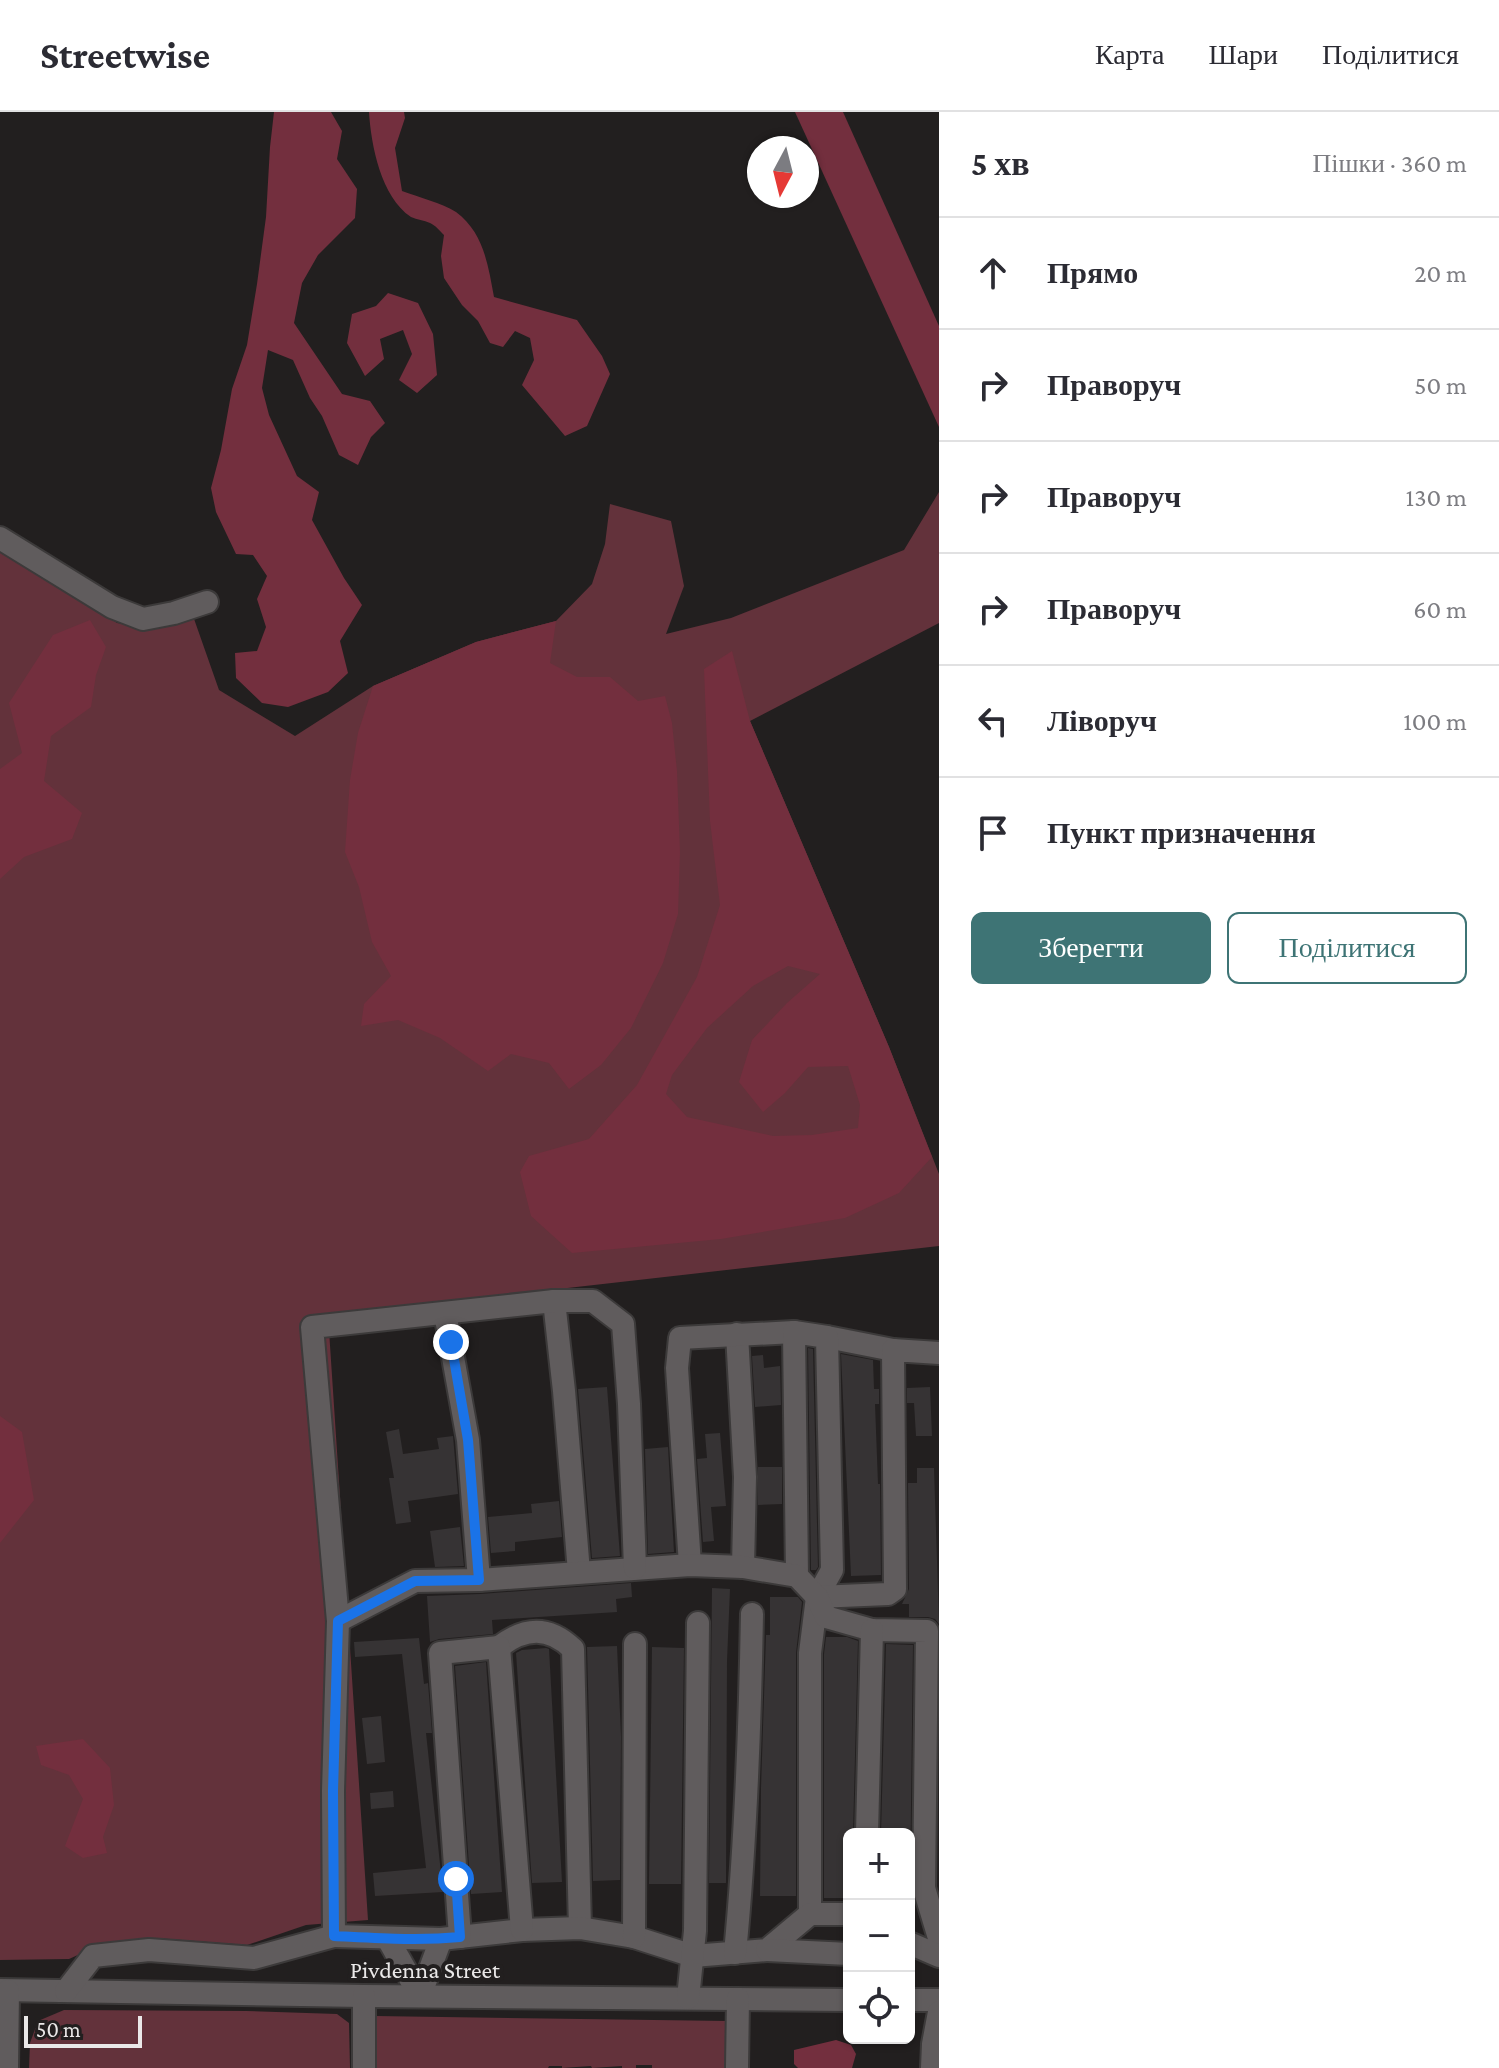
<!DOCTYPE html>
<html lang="uk">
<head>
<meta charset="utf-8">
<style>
	:root { --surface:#fff; --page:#f7f7f7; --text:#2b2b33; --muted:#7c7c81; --line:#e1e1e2; --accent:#3e7475 }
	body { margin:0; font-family:"Crimson Pro",serif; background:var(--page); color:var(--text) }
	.controls { position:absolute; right:24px; bottom:24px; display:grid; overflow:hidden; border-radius:12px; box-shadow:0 2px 6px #0004 }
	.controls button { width:72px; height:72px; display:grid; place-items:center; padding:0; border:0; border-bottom:2px solid var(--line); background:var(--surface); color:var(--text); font:40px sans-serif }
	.compass { position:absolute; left:747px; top:24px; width:72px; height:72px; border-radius:50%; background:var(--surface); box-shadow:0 2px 6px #0004; rotate:187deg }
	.scale { position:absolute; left:24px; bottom:20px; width:118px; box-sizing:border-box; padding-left:8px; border:4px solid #eae8e8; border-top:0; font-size:22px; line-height:28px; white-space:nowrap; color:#eae8e8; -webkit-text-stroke:6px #221f1f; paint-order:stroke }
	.stop { position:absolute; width:24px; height:24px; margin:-18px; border:6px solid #1a73e8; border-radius:50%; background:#fff }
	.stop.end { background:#1a73e8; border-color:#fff; box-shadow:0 2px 8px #0008 }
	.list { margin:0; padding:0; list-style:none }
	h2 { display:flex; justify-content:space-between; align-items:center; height:104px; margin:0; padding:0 32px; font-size:34px }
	h2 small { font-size:26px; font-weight:400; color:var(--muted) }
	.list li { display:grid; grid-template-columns:52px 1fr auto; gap:24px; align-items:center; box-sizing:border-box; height:112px; padding:0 32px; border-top:2px solid var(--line) }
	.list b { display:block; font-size:30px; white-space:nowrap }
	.list em { font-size:26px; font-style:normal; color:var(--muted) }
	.actions { display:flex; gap:16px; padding:24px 32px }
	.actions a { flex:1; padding:18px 0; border:2px solid var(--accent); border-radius:12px; text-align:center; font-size:28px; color:var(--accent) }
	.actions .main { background:var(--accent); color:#fff }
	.icon { flex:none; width:44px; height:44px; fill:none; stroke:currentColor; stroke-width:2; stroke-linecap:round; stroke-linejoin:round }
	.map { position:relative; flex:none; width:939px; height:1956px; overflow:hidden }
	header { display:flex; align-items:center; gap:48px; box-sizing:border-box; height:112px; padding:0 40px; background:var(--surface); border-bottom:2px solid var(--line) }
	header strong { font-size:38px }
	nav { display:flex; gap:44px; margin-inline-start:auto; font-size:28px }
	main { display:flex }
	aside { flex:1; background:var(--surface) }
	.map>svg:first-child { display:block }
</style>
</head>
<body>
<header>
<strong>Streetwise</strong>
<nav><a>Карта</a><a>Шари</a><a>Поділитися</a></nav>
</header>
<main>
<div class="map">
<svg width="939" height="1956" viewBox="0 0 939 1956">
	<rect width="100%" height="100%" fill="#221f1f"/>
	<g fill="#63323b">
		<polygon points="939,380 939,511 750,609 889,935 939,1062 939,1134 328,1203 368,1808 306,1813 247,1833 156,1826 100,1833 69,1847 0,1848 0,440 70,477 117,511 148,515 193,504 219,578 295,624 373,574 476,530 556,509 592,472 605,432 610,392 671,409 684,474 666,522 731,506 904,438"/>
		<polygon points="64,1898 246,1899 337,1902 349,1911 350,1956 29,1956 30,1931 38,1909"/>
		<polygon points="375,1904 728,1909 729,1956 652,1956 652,1953 636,1953 636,1956 622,1956 622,1954 592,1956 591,1954 562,1956 562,1954 549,1954 548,1956 375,1956"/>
	</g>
	<g fill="#732f3e" fill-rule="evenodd">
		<polygon points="274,0 331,0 342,19 337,47 357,77 355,106 318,143 302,171 294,211 342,282 370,289 385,311 371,325 358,353 339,343 322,304 310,286 293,248 268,238 262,276 269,303 297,364 319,380 312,408 344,466 362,493 340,529 348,561 328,580 288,595 262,591 236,566 235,541 257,539 266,515 257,487 267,464 253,443 236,442 216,400 211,376 221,338 232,277 247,233 257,172 266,105 270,35"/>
		<path d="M369 0H404L405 6 395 36 402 79C418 85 442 91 456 100 484 121 488 153 494 185L577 208 602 244 610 262 587 314 565 324 522 273 534 248 530 226 515 219 503 235 490 231 478 209 462 193 444 166 441 144 444 123C440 119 435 113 430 111 424 108 417 108 411 105 381 85 371 33 369 0Z"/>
		<polygon points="795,0 843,0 939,214 939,315"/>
		<polygon points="388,181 418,191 433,222 437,263 417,281 399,268 412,242 403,218 380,227 384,247 365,264 347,231 352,202 376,194"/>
		<polygon points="90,508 106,535 96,563 91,595 51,624 44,669 82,701 72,727 24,745 0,767 0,657 22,641 9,591 53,523"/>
		<polygon points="556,509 550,551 577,565 610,565 638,589 665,584 672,611 677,659 680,740 678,802 663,851 631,916 601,953 569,977 549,951 511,942 488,959 440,926 398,908 361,914 364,892 391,864 372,830 359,775 345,740 350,668 358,621 373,574 476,530"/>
		<path d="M732 539 750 609 889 935 932 1045 899 1081 845 1106 721 1127 572 1141 531 1104 520 1060 529 1044 589 1027 637 973 697 865 720 793 710 709 704 557ZM788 854 820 862 787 891 752 928 739 970 763 1000 785 981 808 955 848 954 860 993 858 1016 812 1023 773 1024 687 1005 666 982 672 963 707 916 753 874Z"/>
		<polygon points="0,1304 22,1320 34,1388 0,1431"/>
		<polygon points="83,1627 110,1656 114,1693 103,1725 107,1741 83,1746 65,1734 83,1687 69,1663 41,1653 36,1634"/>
		<polygon points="836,1928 851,1933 856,1942 852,1956 798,1956 794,1952 794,1938"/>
	</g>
	<g fill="#363334">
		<polygon points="808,1236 813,1237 818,1455 816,1458 811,1458"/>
		<polygon points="841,1242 873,1248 874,1277 879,1277 879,1292 875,1292 878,1372 880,1372 881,1463 851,1464"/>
		<polygon points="763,1243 764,1256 780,1254 781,1293 755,1295 752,1244"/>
		<polygon points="607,1275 620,1444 592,1446 578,1277"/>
		<polygon points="930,1275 932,1324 916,1324 914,1291 907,1291 907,1276"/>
		<polygon points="399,1317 403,1342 439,1337 437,1326 453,1324 458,1382 408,1389 411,1410 396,1412 389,1366 394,1366 386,1320"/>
		<polygon points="720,1321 726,1394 711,1395 714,1429 703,1430 697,1347 707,1346 705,1322"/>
		<polygon points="668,1335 674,1440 648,1442 645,1337"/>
		<polygon points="758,1355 782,1355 782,1392 758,1393"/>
		<polygon points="917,1356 934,1356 939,1512 935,1507 928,1505 909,1505 909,1492 902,1492 909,1477 908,1371 917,1371"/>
		<polygon points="559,1389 562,1425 515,1430 515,1439 491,1441 488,1405 532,1401 531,1392"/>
		<polygon points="460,1415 464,1454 435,1455 430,1419"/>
		<polygon points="631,1471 632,1485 616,1487 617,1500 492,1508 493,1522 439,1527 430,1530 427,1484 480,1482"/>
		<polygon points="712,1476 730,1477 727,1549 726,1771 709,1771"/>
		<polygon points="770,1485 798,1485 802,1490 796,1541 796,1784 760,1784 761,1676 766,1523 770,1523"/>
		<polygon points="826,1525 847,1525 858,1529 853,1722 849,1722 849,1786 824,1786 824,1542"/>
		<polygon points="419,1526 424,1572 428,1571 432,1621 426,1621 443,1780 375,1784 373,1761 426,1756 402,1542 355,1545 354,1530"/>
		<polygon points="886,1532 913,1533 910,1774 909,1722 881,1722"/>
		<polygon points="617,1534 621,1624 620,1768 593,1769 587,1535"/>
		<polygon points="652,1535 684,1536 681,1772 649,1772"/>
		<polygon points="546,1536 549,1537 562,1770 532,1771 516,1541 522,1538"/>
		<polygon points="486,1550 502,1780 471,1782 455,1554"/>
		<polygon points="381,1604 385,1650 367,1652 362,1606"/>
		<polygon points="393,1679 394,1695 371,1697 370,1681"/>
	</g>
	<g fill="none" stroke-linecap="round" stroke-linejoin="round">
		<g stroke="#3c3a3a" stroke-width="26">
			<g id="minor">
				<polyline points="0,426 112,495 143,507 174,501 207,490"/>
				<polyline points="554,1189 564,1279 579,1460"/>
				<polyline points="445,1201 468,1328 479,1468"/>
				<polyline points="737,1222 745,1365 743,1455"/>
				<polyline points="827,1225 893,1238"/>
				<polyline points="690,1453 677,1256 680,1226 794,1220"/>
				<polyline points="797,1464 794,1220 827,1225 832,1458 817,1485 810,1541 810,1802"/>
				<polyline points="817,1485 888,1482 895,1477 893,1238 939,1241"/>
				<polyline points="338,1509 415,1469 479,1468 690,1453 743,1455 797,1464 817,1485 826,1505 872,1518 927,1519 924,1776 939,1826"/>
				<path d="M499 1535C525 1515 549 1514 573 1537L580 1816"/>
				<polyline points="867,1722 872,1518"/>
				<polyline points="334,1824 441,1827 522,1818 580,1816 634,1825 693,1844 767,1838 810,1802 849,1802"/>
				<polyline points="460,1825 440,1541 499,1535 522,1818"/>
				<polyline points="634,1825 635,1532"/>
				<polyline points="388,1827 420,1884 441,1827"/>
				<polyline points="909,1831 939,1844"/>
				<polyline points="767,1838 849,1842"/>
				<path d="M735 1841C746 1728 750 1615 752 1502"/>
				<polyline points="0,1878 364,1884 849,1888"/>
				<polyline points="66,1879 93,1844 149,1838 254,1846 334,1824 333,1679 338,1509 312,1215 554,1189 593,1189 623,1212 629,1292 635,1456"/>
				<polyline points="364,1884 364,1956"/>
				<polyline points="688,1886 695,1819 698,1511"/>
				<polyline points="909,1888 939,1888"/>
				<polyline points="7,1956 8,1879"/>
				<polyline points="737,1956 738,1887"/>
				<polyline points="932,1956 933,1932 939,1900"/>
			</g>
		</g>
		<use href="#minor" stroke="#605c5d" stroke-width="22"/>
	</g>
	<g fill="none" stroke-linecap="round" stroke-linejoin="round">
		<path stroke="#1a73e8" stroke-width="10" d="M451 1230 468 1328 479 1468 415 1469 338 1509 333 1679 334 1824C376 1826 418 1829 460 1825L456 1767"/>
	</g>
	<g text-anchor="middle" stroke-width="8" stroke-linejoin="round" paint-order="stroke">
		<g font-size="24" fill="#eae8e8" stroke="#221f1f">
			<text x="425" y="1866">Pivdenna Street</text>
		</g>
	</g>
</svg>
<div class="controls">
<button>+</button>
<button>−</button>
<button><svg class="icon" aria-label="locate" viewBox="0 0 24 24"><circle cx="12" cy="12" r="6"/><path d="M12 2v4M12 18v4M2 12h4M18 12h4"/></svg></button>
</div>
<svg class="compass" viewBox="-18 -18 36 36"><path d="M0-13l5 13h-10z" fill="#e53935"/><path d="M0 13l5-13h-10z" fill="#7c7c81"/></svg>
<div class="scale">50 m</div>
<div class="stop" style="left:456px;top:1767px"></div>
<div class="stop end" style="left:451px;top:1230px"></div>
</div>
<aside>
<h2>5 хв<small>Пішки · 360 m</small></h2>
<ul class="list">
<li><svg class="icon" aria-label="ahead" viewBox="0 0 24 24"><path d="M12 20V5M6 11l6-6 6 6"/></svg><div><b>Прямо</b></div><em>20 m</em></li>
<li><svg class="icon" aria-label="right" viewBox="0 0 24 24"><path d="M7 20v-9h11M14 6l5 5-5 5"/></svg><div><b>Праворуч</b></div><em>50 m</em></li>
<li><svg class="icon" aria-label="right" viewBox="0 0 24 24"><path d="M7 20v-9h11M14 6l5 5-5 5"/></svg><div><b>Праворуч</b></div><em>130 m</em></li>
<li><svg class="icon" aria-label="right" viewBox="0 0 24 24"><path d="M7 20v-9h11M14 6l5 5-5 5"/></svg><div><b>Праворуч</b></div><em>60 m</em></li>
<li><svg class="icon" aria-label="left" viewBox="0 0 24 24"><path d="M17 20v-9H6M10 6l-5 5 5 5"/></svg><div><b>Ліворуч</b></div><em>100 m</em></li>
<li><svg class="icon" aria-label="arrive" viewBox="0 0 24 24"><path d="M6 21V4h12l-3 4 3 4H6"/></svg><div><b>Пункт призначення</b></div></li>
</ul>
<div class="actions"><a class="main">Зберегти</a><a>Поділитися</a></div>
</aside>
</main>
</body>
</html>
